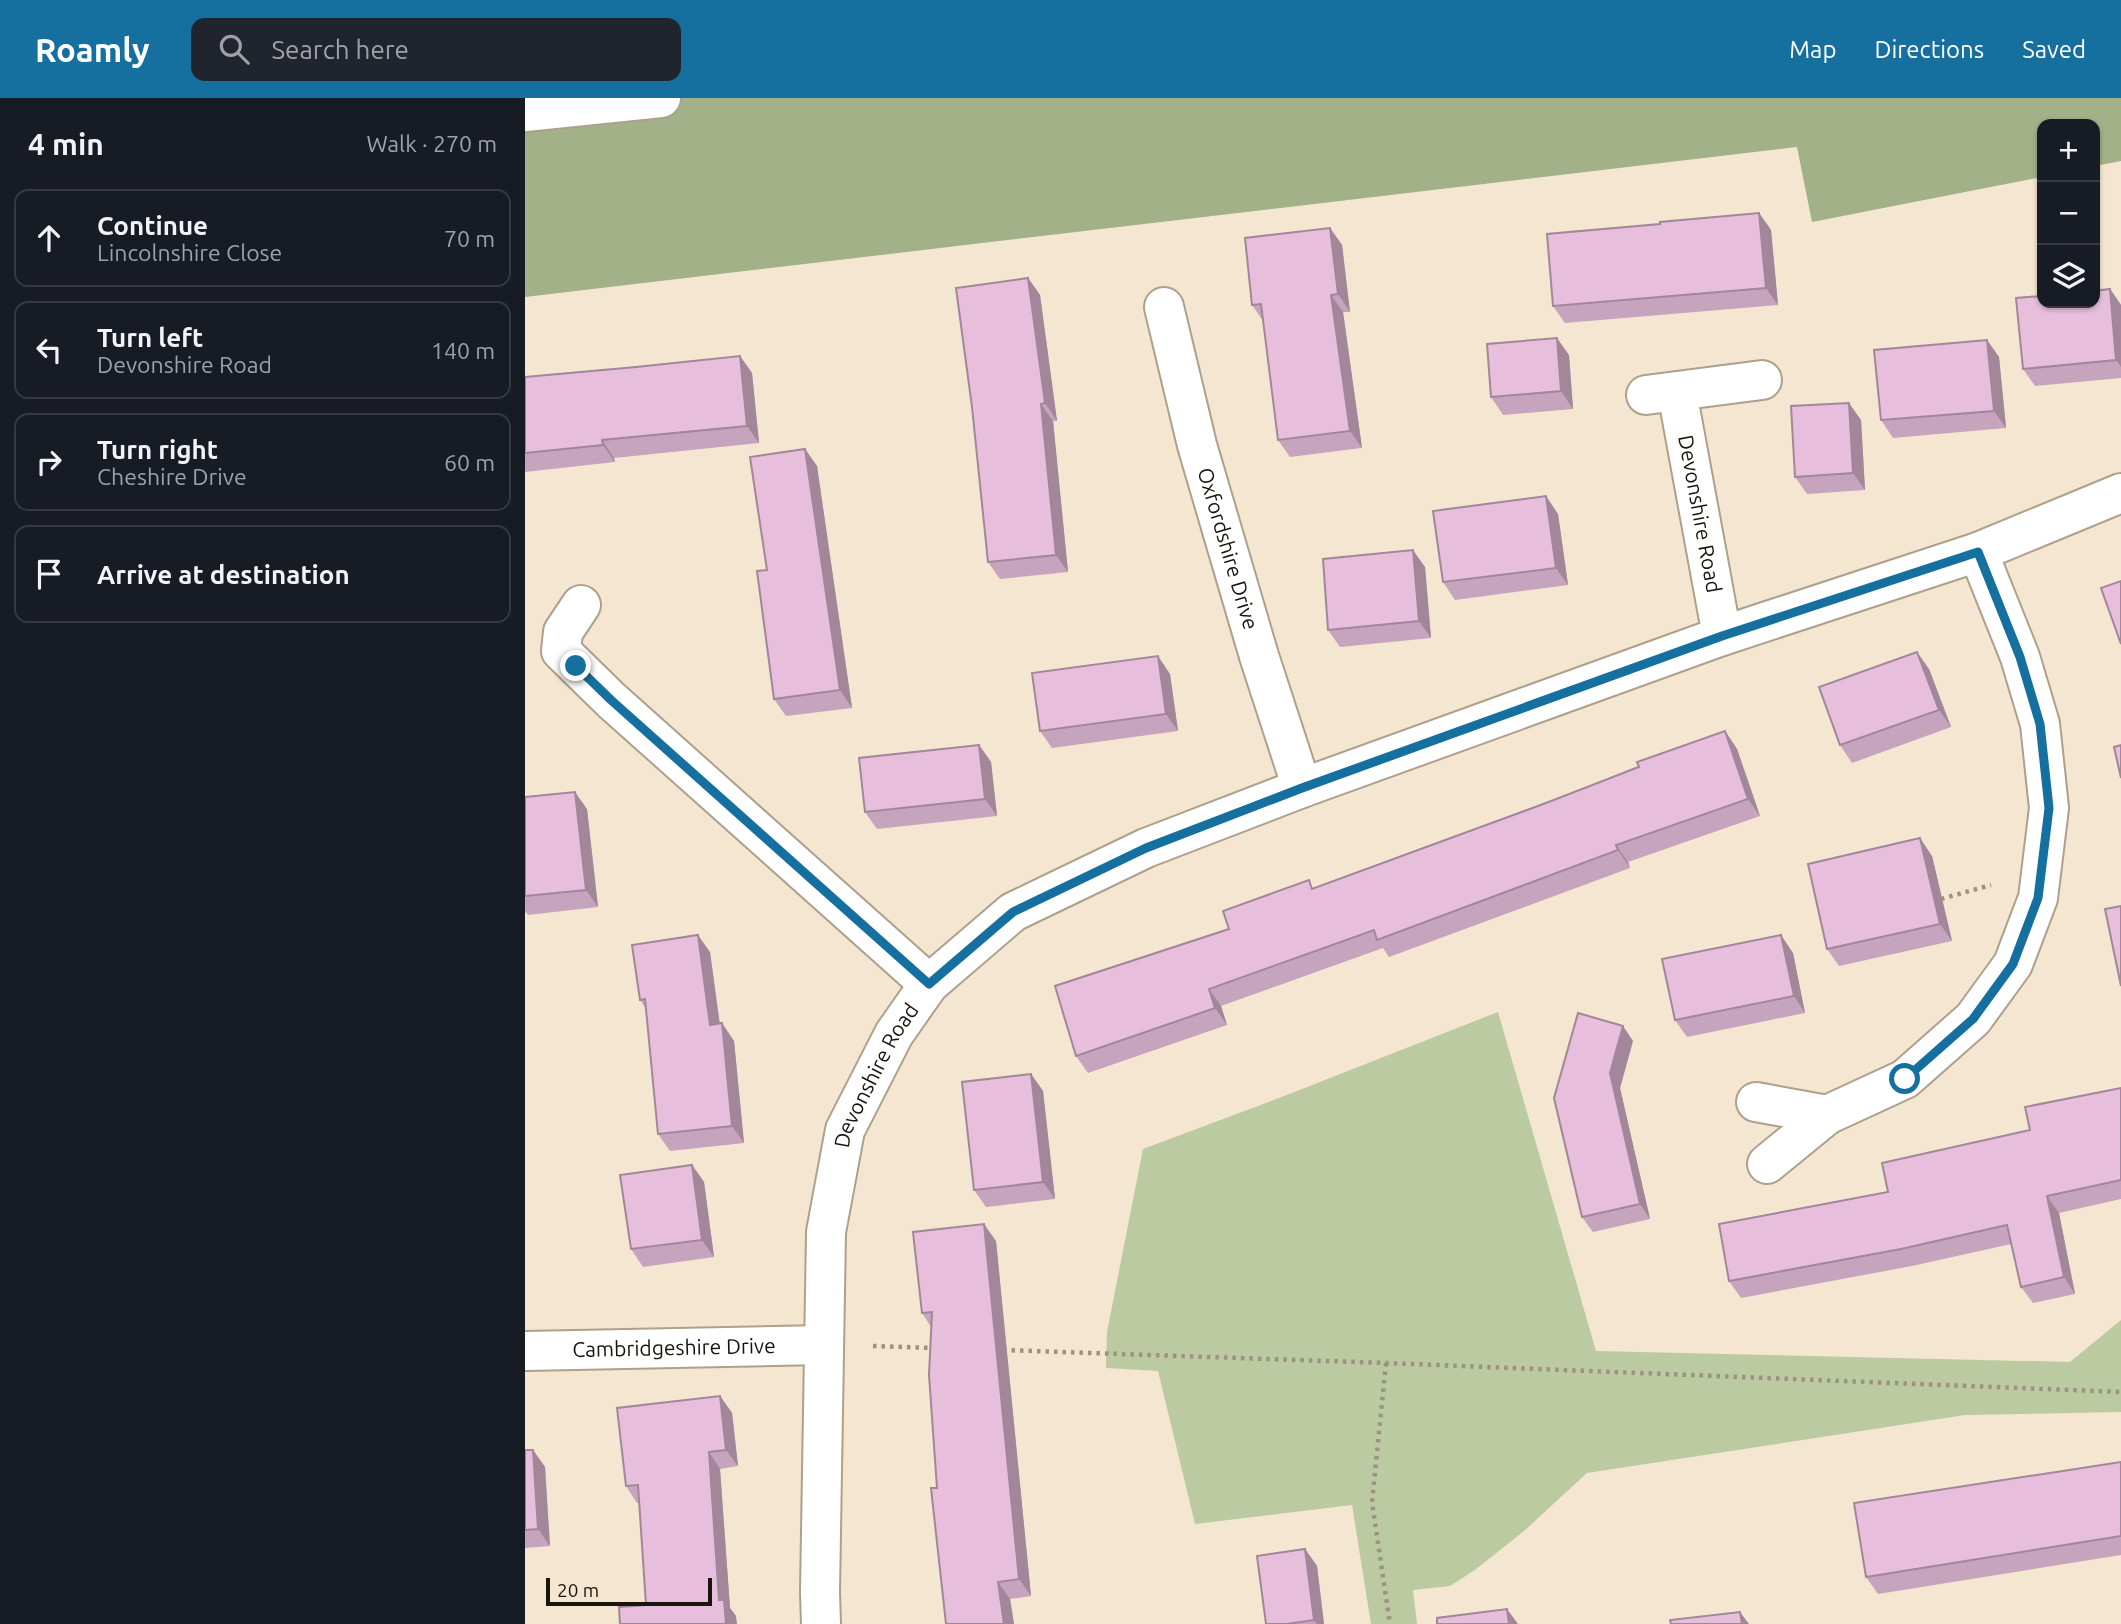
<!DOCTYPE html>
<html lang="en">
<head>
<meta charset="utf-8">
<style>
	:root { --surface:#171b24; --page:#20242c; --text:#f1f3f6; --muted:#9ea1a6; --line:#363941; --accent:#16709f }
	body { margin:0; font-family:Ubuntu,sans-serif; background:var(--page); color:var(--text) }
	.controls { position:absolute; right:21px; top:21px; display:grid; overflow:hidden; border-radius:14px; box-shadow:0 2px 5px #0004 }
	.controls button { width:63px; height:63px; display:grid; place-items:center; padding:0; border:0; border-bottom:2px solid var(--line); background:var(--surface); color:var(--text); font:35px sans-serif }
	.scale { position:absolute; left:21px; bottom:18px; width:166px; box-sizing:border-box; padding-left:7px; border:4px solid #19150d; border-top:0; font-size:19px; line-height:24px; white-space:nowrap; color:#19150d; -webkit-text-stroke:5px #f4e6d0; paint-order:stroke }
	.stop { position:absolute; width:21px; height:21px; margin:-16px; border:5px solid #16709f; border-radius:50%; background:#fff }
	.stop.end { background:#16709f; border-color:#fff; box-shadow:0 2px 7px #0008 }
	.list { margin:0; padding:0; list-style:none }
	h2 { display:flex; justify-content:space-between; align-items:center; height:91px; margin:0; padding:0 28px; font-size:30px }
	h2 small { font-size:23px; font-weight:400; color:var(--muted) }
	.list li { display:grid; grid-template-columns:46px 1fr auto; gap:21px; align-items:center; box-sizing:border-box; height:98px; margin:0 14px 14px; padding:0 14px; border:2px solid var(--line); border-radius:14px }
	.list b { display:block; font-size:26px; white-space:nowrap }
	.list p { margin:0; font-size:23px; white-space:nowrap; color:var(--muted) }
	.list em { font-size:23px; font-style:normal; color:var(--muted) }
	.icon { flex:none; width:38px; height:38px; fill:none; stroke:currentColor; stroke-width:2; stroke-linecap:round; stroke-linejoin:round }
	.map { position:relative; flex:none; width:1596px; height:1526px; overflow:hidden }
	header { display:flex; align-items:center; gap:42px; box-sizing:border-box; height:98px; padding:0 35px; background:var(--accent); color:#fff }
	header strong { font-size:33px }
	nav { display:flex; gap:38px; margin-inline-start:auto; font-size:24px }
	.search { width:490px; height:63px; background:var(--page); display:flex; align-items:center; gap:18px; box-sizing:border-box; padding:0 24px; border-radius:14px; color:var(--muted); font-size:26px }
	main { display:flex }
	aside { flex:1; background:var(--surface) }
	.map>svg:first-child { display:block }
</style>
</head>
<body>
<header>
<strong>Roamly</strong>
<div class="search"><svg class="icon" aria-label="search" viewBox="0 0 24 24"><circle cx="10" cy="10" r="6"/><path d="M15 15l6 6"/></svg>Search here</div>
<nav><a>Map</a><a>Directions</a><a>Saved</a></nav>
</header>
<main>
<aside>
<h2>4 min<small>Walk · 270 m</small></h2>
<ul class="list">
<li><svg class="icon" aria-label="ahead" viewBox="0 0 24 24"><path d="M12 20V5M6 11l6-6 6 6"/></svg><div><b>Continue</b><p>Lincolnshire Close</p></div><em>70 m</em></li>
<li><svg class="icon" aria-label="left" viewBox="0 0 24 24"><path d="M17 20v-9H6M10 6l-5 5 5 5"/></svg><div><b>Turn left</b><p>Devonshire Road</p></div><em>140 m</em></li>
<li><svg class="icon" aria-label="right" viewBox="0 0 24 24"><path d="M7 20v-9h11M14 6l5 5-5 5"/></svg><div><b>Turn right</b><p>Cheshire Drive</p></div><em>60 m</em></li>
<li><svg class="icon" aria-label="arrive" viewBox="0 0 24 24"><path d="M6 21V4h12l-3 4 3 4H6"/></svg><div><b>Arrive at destination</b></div></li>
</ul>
</aside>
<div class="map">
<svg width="1596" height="1526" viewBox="0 0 1596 1526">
	<rect width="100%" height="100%" fill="#f4e6d0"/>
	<polygon fill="#bccaa2" points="973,914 1071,1253 1545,1264 1596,1222 1596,1314 1440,1317 1062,1375 999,1433 950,1472 925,1488 888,1492 892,1526 846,1526 827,1407 670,1426 633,1273 581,1270 582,1234 618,1051 754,1000"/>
	<polygon fill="#a2b188" points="0,0 1596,0 1596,63 1570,68 1570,26 1517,26 1517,79 1287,124 1272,49 0,199"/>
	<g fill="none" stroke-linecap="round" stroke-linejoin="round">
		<g stroke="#ada08c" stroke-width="42">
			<g id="street">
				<path id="s1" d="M639 209 672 347 734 558 777 690"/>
				<path id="s2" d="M1152 294 1197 538"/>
				<polyline points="1121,297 1237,282"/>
				<polyline points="56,507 38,534 36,553 86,602 404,886"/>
				<polyline points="1231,1004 1302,1017"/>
				<polyline points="1242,1066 1302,1017 1380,981 1448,921 1488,866 1513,800 1524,710 1515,626 1495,559 1453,454"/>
				<path id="s3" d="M0 1253 298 1247"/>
				<path id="s4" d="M296 1526 295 1494 301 1134 320 1032 369 936 404 886 488 814 621 750 777 690 1197 538 1453 454 1596 395"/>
			</g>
		</g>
		<g stroke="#ada08c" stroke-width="42">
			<polyline id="highway" points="0,14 136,0"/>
		</g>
		<g stroke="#9c9281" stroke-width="4.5" stroke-dasharray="3.5 5" stroke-linecap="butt">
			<polyline points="1416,801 1466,787"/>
			<polyline points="348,1248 409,1250"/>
			<polyline points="478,1252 861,1265 1596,1294"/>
			<polyline points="861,1265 847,1404 865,1526"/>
		</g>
		<use href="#street" stroke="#fff" stroke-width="38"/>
		<use href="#highway" stroke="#fff" stroke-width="38"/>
	</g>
	<g fill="#c7a4bd">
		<polygon points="1234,115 1246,132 1253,207 1040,225 1028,208 1135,126"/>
		<polygon points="805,130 817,147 825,214 818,214 837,350 765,359 753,342 738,223 727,207"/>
		<polygon points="503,180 515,197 532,323 528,323 543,474 475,481 463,464"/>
		<polygon points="1585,191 1596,207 1596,280 1510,288 1498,271"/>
		<polygon points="1462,242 1474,259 1481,330 1368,340 1356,322"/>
		<polygon points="1044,257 1048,311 978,317 966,299"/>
		<polygon points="215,258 227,275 234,345 89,360 90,364 0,374 0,279 111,269"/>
		<polygon points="1336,322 1340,392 1282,396 1270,379"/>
		<polygon points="280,351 292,368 327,610 261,618 249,601"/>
		<polygon points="1033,416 1043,487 930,502 918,484"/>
		<polygon points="900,469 906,540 815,549 803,532"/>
		<polygon points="1404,571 1426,629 1327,665 1315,647"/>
		<polygon points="645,576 653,633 527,650 515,633"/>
		<polygon points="1200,633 1212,651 1235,718 1103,764 1105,770 864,859 858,850 696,908 702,927 563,975 551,958 704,831 790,790 1021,705"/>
		<polygon points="454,647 466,664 472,718 352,731 340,714"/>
		<polygon points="0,699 62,711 73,809 3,817 0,813"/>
		<polygon points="1407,758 1427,843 1314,868 1302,851"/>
		<polygon points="185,854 195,926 209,943 219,1045 145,1053 133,1036 121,911 115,902"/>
		<polygon points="1268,855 1280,915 1162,939 1150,922"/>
		<polygon points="1108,943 1095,990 1125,1121 1068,1134 1057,1119"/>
		<polygon points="506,976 518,993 530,1101 461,1109 449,1092"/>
		<polygon points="1596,990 1596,1101 1534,1115 1550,1196 1508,1205 1496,1189 1486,1146 1387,1168 1216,1200 1204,1183 1363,1094 1505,1032"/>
		<polygon points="167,1067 179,1084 189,1159 118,1169 106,1151"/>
		<polygon points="471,1143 506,1498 485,1501 489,1526 421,1526 412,1390 406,1229 397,1215"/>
		<polygon points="195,1298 207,1315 213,1368 195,1371 205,1510 211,1518 121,1507 114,1405 112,1405 101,1388"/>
		<polygon points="0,1352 8,1352 20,1369 25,1448 0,1450"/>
		<polygon points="1596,1364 1596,1457 1353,1496 1341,1479"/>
		<polygon points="780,1451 792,1468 799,1526 741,1526"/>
	</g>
	<g fill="#a2869a">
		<polygon points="1234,115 1246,132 1253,207 1241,190"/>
		<polygon points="805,130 817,147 825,214 813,196"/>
		<polygon points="503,180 515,197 532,323 520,305"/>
		<polygon points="1585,191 1596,207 1596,269 1591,262"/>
		<polygon points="806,197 818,214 837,350 825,333"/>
		<polygon points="1032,240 1044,257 1048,311 1036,293"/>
		<polygon points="1462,242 1474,259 1481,330 1469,313"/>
		<polygon points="215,258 227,275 234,345 222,328"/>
		<polygon points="1324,305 1336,322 1340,392 1328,375"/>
		<polygon points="516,306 528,323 543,474 531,457"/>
		<polygon points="77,342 89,360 90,364 78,347"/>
		<polygon points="280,351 292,368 327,610 315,592"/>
		<polygon points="1021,398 1033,416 1043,487 1031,470"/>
		<polygon points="888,452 900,469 906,540 894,523"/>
		<polygon points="1392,554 1404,571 1426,629 1414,612"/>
		<polygon points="633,558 645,576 653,633 641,616"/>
		<polygon points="1200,633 1212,651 1235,718 1223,701"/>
		<polygon points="454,647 466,664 472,718 460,701"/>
		<polygon points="50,694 62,711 73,809 61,792"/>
		<polygon points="1395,740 1407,758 1427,843 1415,826"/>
		<polygon points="1091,747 1103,764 1105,770 1093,752"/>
		<polygon points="173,837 185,854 197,944 185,927"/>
		<polygon points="1256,837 1268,855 1280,915 1269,898"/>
		<polygon points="684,891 696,908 702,927 690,910"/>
		<polygon points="197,925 209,943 219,1045 207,1028"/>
		<polygon points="1098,928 1108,943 1095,990 1125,1121 1115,1106 1085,975"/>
		<polygon points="506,976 518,993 530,1101 518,1084"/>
		<polygon points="167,1067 179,1084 189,1159 177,1142"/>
		<polygon points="1522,1098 1534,1115 1550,1196 1539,1179"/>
		<polygon points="459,1126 471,1143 506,1498 494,1481"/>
		<polygon points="195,1298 207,1315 213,1368 201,1352"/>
		<polygon points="8,1352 20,1369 25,1448 13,1431"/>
		<polygon points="184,1354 195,1371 205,1510 211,1518 212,1526 201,1526 194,1502"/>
		<polygon points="780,1451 792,1468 799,1526 792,1526 789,1522"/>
		<polygon points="473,1484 485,1501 489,1526 479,1526"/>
		<polygon points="982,1511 993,1526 984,1526"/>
		<polygon points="1215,1514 1224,1526 1217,1526"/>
	</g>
	<g fill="#e7bfdc" stroke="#a2869a" stroke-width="2">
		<polygon points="1234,115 1241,190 1028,208 1022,136 1135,126 1135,124"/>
		<polygon points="805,130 813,196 806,197 825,333 753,342 736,206 727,207 720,140"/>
		<polygon points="503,180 520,305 516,306 531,457 463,464 447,309 431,190"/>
		<polygon points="1585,191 1591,262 1498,271 1491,200 1517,198 1517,205 1570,205 1570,193"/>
		<polygon points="1032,240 1036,293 966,299 962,246"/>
		<polygon points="1462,242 1469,313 1356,322 1349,252"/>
		<polygon points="215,258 222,328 77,342 78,347 0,355 0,279 111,269"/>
		<polygon points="1324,305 1328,375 1270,379 1266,308"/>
		<polygon points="280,351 315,592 249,601 232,473 242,472 225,359"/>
		<polygon points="1021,398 1031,470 918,484 908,413"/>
		<polygon points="888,452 894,523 803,532 798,461"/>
		<polygon points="1596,483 1596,546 1576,490"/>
		<polygon points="1392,554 1414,612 1315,647 1294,589"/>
		<polygon points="633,558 641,616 515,633 507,575"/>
		<polygon points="1200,633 1223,701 1091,747 1093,752 852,842 849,832 684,891 690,910 551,958 530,888 704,831 698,813 784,782 787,791 1021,705 1114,669 1112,664"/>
		<polygon points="454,647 460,701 340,714 334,660"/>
		<polygon points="1596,647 1596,680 1589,649"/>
		<polygon points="50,694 61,792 0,798 0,699"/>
		<polygon points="1395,740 1415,826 1302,851 1283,766"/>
		<polygon points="1596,808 1596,888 1580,811"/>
		<polygon points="173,837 185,927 197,925 207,1028 133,1036 120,901 115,902 107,847"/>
		<polygon points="1256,837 1269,898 1150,922 1137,861"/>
		<polygon points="1053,915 1098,928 1085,975 1115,1106 1057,1119 1029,1000"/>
		<polygon points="506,976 518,1084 449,1092 437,984"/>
		<polygon points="1596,990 1596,1082 1522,1098 1539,1179 1496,1189 1482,1127 1376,1151 1204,1183 1194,1126 1363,1094 1357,1065 1505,1032 1500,1009"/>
		<polygon points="167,1067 177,1142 106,1151 95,1077"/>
		<polygon points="459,1126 494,1481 473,1484 479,1526 421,1526 406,1390 412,1390 404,1277 407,1214 397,1215 388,1134"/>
		<polygon points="195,1298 201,1352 184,1354 194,1502 199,1502 201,1526 95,1526 94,1509 121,1507 113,1387 101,1388 92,1310"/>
		<polygon points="0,1352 8,1352 13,1431 0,1432"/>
		<polygon points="1596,1364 1596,1438 1341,1479 1329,1405"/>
		<polygon points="780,1451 789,1522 762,1526 741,1526 732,1458"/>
		<polygon points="982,1511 984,1526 912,1526 912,1520"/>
		<polygon points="1215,1514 1217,1526 1146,1526 1145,1522"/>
	</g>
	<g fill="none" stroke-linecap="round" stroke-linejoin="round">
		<polyline stroke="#16709f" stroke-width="9" points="51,568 86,602 404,886 488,814 621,750 777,690 1197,538 1453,454 1495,559 1515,626 1524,710 1513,800 1488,866 1448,921 1380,981"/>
	</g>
	<g text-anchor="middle" stroke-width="6" stroke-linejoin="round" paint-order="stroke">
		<g font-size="21" fill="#19150d" stroke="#f4e6d0">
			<text dy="7" stroke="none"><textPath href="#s2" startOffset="124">Devonshire Road</textPath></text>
			<text dy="7" stroke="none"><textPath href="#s1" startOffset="250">Oxfordshire Drive</textPath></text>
			<text dy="7" stroke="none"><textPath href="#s4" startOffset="558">Devonshire Road</textPath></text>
			<text dy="7" stroke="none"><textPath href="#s3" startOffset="149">Cambridgeshire Drive</textPath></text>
		</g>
	</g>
</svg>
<div class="controls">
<button>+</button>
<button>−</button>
<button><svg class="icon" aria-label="layers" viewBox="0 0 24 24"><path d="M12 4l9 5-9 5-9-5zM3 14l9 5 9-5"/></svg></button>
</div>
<div class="scale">20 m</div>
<div class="stop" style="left:1380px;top:981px"></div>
<div class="stop end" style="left:51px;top:568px"></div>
</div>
</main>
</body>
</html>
